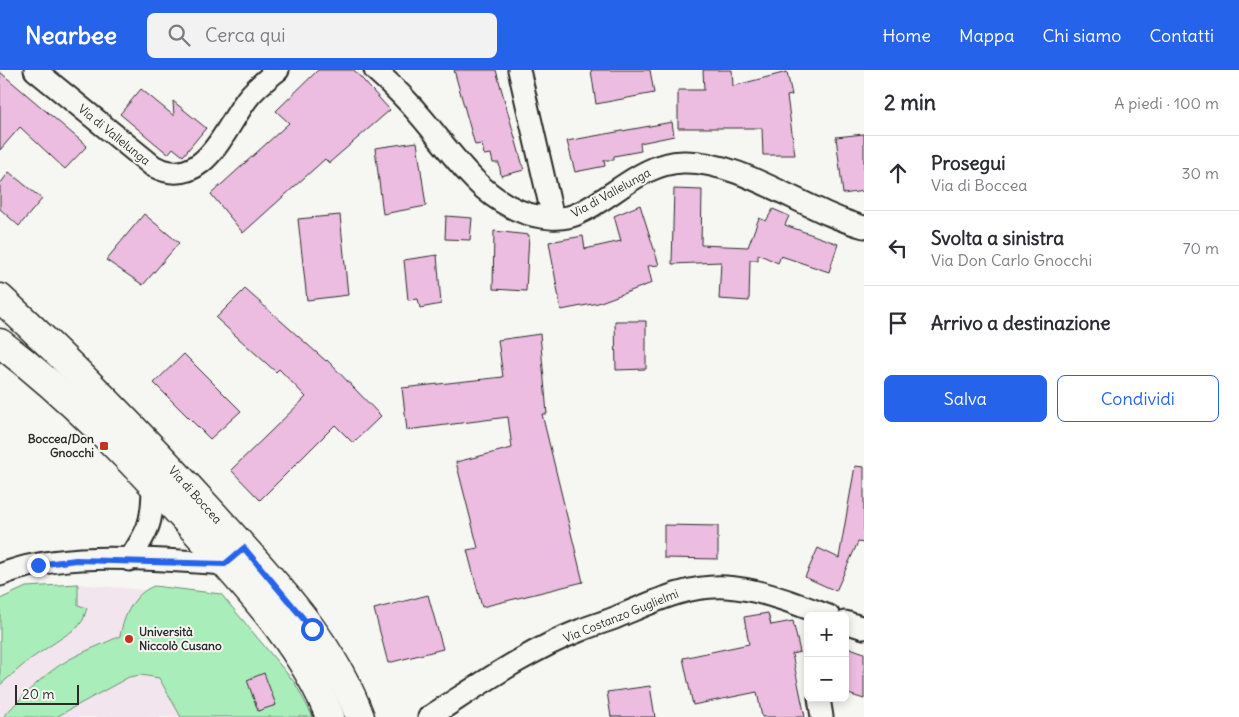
<!DOCTYPE html>
<html lang="it">
<head>
<meta charset="utf-8">
<style>
	:root { --surface:#fff; --page:#f2f2f3; --text:#2b2b33; --muted:#7c7c81; --line:#e1e1e2; --accent:#2563eb }
	body { margin:0; font-family:Delius,sans-serif; background:var(--page); color:var(--text) }
	.controls { position:absolute; right:15px; bottom:15px; display:grid; overflow:hidden; border-radius:8px; box-shadow:0 2px 8px #0003 }
	.controls button { width:45px; height:45px; display:grid; place-items:center; padding:0; border:0; border-bottom:1px solid var(--line); background:var(--surface); color:var(--text); font:25px sans-serif }
	.scale { position:absolute; left:15px; bottom:12px; width:64px; box-sizing:border-box; padding-left:5px; border:2px solid #2b2b2b; border-top:0; font-size:14px; line-height:18px; white-space:nowrap; color:#2b2b2b; -webkit-text-stroke:4px #f6f6f2; paint-order:stroke }
	.stop { position:absolute; width:15px; height:15px; margin:-11px; border:4px solid #2563eb; border-radius:50%; background:#fff }
	.stop.end { background:#2563eb; border-color:#fff; box-shadow:0 1px 5px #0008 }
	.list { margin:0; padding:0; list-style:none }
	h2 { display:flex; justify-content:space-between; align-items:center; height:65px; margin:0; padding:0 20px; font-size:21px }
	h2 small { font-size:16px; font-weight:400; color:var(--muted) }
	.list li { display:grid; grid-template-columns:32px 1fr auto; gap:15px; align-items:center; box-sizing:border-box; height:75px; padding:0 20px; border-top:1px solid var(--line) }
	.list b { display:block; font-size:19px; white-space:nowrap }
	.list p { margin:0; font-size:16px; white-space:nowrap; color:var(--muted) }
	.list em { font-size:16px; font-style:normal; color:var(--muted) }
	.actions { display:flex; gap:10px; padding:15px 20px }
	.actions a { flex:1; padding:11px 0; border:1px solid var(--accent); border-radius:8px; text-align:center; font-size:18px; color:var(--accent) }
	.actions .main { background:var(--accent); color:#fff }
	.icon { flex:none; width:28px; height:28px; fill:none; stroke:currentColor; stroke-width:2; stroke-linecap:round; stroke-linejoin:round }
	.map { position:relative; flex:none; width:864px; height:647px; overflow:hidden }
	header { display:flex; align-items:center; gap:30px; box-sizing:border-box; height:70px; padding:0 25px; background:var(--accent); color:#fff }
	header strong { font-size:24px }
	nav { display:flex; gap:28px; margin-inline-start:auto; font-size:18px }
	.search { width:350px; height:45px; background:var(--page); display:flex; align-items:center; gap:12px; box-sizing:border-box; padding:0 18px; border-radius:8px; color:var(--muted); font-size:19px }
	main { display:flex }
	aside { flex:1; background:var(--surface) }
	.map>svg:first-child { display:block }
</style>
</head>
<body>
<header>
<strong>Nearbee</strong>
<div class="search"><svg class="icon" aria-label="search" viewBox="0 0 24 24"><circle cx="10" cy="10" r="6"/><path d="M15 15l6 6"/></svg>Cerca qui</div>
<nav><a>Home</a><a>Mappa</a><a>Chi siamo</a><a>Contatti</a></nav>
</header>
<main>
<div class="map">
<svg width="864" height="647" viewBox="0 0 864 647">
	<rect width="100%" height="100%" fill="#f6f6f2"/>
	<filter id="ink" filterUnits="userSpaceOnUse"><feTurbulence type="fractalNoise" baseFrequency=".02" numOctaves="2"/><feDisplacementMap in="SourceGraphic" scale="10" xChannelSelector="R" yChannelSelector="G"/><feConvolveMatrix kernelMatrix="1 2 1 2 8 2 1 2 1" color-interpolation-filters="sRGB"/></filter>
	<g filter="url(#ink)">
		<polygon fill="#f3e5ed" points="78,514 144,520 154,516 221,524 295,613 313,647 0,647 0,529 26,517"/>
		<g fill="#a9eeba" stroke="#6a8c72">
			<polygon points="78,514 78,535 87,538 83,550 78,557 29,590 0,615 0,529 26,517"/>
			<path d="M154 516 221 524 295 613 313 647H181L159 608 141 605 129 607 56 647H3C23 626 44 603 70 589 86 580 104 574 120 566 124 546 133 524 154 516Z"/>
		</g>
		<g fill="#ecbde1" stroke="#2b2b2b">
			<polygon points="318,0 354,0 390,40 329,93 325,89 243,163 211,124 289,53 276,41"/>
			<polygon points="454,0 496,0 524,100 501,106 499,93 493,93 491,84 484,85 482,74 475,75"/>
			<polygon points="591,0 650,0 654,23 596,34"/>
			<polygon points="703,0 732,0 733,16 787,2 792,25 787,26 795,85 763,85 762,58 678,58 678,20 704,20"/>
			<polygon points="0,2 87,76 65,99 20,57 0,80"/>
			<polygon points="141,19 174,46 173,31 206,58 183,86 173,78 168,84 120,44"/>
			<polygon points="672,52 674,66 640,73 641,81 614,86 614,90 604,90 605,96 575,102 567,71"/>
			<polygon points="864,64 864,121 843,124 836,67"/>
			<polygon points="417,72 426,136 383,144 375,78"/>
			<polygon points="9,102 42,129 19,156 0,139 0,114"/>
			<polygon points="674,119 702,120 701,175 748,177 759,148 766,151 773,139 789,146 785,155 838,174 829,202 781,186 778,193 758,184 758,190 750,190 749,231 719,229 721,192 672,194"/>
			<polygon points="640,135 659,195 648,196 652,213 598,233 561,240 549,172 583,166 585,179 621,171 614,146"/>
			<polygon points="144,144 179,173 143,215 106,190"/>
			<polygon points="340,145 348,225 307,230 298,149"/>
			<polygon points="446,146 472,148 470,170 445,169"/>
			<polygon points="494,161 529,165 526,221 493,219"/>
			<polygon points="437,185 441,234 420,238 418,229 408,230 404,190"/>
			<polygon points="245,219 326,291 327,290 381,346 353,373 335,355 260,430 231,400 306,327 279,299 276,302 216,248"/>
			<polygon points="615,251 646,251 646,299 616,300"/>
			<polygon points="540,264 547,344 542,344 583,512 482,537 467,480 478,478 456,392 512,378 508,347 407,360 402,318 503,307 498,270"/>
			<polygon points="184,284 241,341 210,369 154,313"/>
			<polygon points="855,396 864,397 864,473 858,472 836,521 805,507 818,478 839,488"/>
			<polygon points="664,455 718,456 718,489 664,488"/>
			<polygon points="428,525 443,579 388,593 374,539"/>
			<polygon points="768,543 771,555 793,551 800,582 792,584 805,647 762,647 757,622 693,635 683,588 749,574 744,547"/>
			<polygon points="845,576 864,583 864,629 845,623"/>
			<polygon points="264,603 276,635 258,641 247,610"/>
			<polygon points="650,616 655,647 611,647 607,622"/>
		</g>
		<g fill="none" stroke-linecap="round" stroke-linejoin="round">
			<g stroke="#2b2b2b" stroke-width="25">
				<g id="minor">
					<path d="M35 0 153 96C203 122 224 60 247 29 255 18 267 9 278 0"/>
					<path d="M375 0C392 15 408 31 423 49 456 88 487 139 542 147 555 149 568 149 579 143 614 127 642 93 683 92 740 90 807 142 864 157"/>
					<polyline points="519,0 553,148"/>
					<path d="M129 490C149 460 153 451 153 415"/>
					<path d="M0 505C61 479 159 490 225 494L233 489"/>
					<polyline points="845,552 864,558"/>
					<polyline points="819,628 822,647"/>
					<path d="M429 647C478 616 527 581 581 560 593 555 605 552 617 547 653 532 686 515 726 517 761 519 796 534 829 546"/>
				</g>
			</g>
			<g stroke="#2b2b2b" stroke-width="31">
				<g id="secondary">
					<path d="M0 228C75 297 146 370 215 446 270 508 331 568 360 647"/>
					<path d="M0 273C71 327 132 391 192 457 243 514 302 574 330 647"/>
				</g>
			</g>
			<use href="#minor" stroke="#f6f6f2" stroke-width="21"/>
			<use href="#secondary" stroke="#f6f6f2" stroke-width="28"/>
		</g>
	</g>
	<g fill="none" stroke-linecap="round" stroke-linejoin="round" filter="url(#ink)">
		<polyline stroke="#2563eb" stroke-width="6" points="38,495 76,490 225,494 244,478 312,559"/>
	</g>
	<g fill="#c8321e" stroke="#f6f6f2" stroke-width="2">
		<rect x="99" y="371" width="10" height="10" rx="2.5"/>
		<circle cx="129" cy="569" r="5"/>
	</g>
	<g text-anchor="middle" stroke-width="4" stroke-linejoin="round" paint-order="stroke">
		<g font-size="12" fill="#2b2b2b" stroke="#f6f6f2">
			<text transform="translate(114 65) rotate(39)" y="4">Via di Vallelunga</text>
			<text transform="translate(611 123) rotate(-29)" y="4">Via di Vallelunga</text>
			<text transform="translate(195 425) rotate(48)" y="4">Via di Boccea</text>
			<text transform="translate(621 546) rotate(-22)" y="4">Via Costanzo Guglielmi</text>
		</g>
		<g font-size="12" font-weight="bold" fill="#2b2b2b" stroke="#f6f6f2" text-anchor="end">
			<text x="94" y="373">Boccea/Don<tspan x="94" dy="14">Gnocchi</tspan></text>
			<text x="139" y="566" text-anchor="start">Università<tspan x="139" dy="14">Niccolò Cusano</tspan></text>
		</g>
	</g>
</svg>
<div class="controls">
<button>+</button>
<button>−</button>
</div>
<div class="scale">20 m</div>
<div class="stop" style="left:312px;top:559px"></div>
<div class="stop end" style="left:38px;top:495px"></div>
</div>
<aside>
<h2>2 min<small>A piedi · 100 m</small></h2>
<ul class="list">
<li><svg class="icon" aria-label="ahead" viewBox="0 0 24 24"><path d="M12 20V5M6 11l6-6 6 6"/></svg><div><b>Prosegui</b><p>Via di Boccea</p></div><em>30 m</em></li>
<li><svg class="icon" aria-label="left" viewBox="0 0 24 24"><path d="M17 20v-9H6M10 6l-5 5 5 5"/></svg><div><b>Svolta a sinistra</b><p>Via Don Carlo Gnocchi</p></div><em>70 m</em></li>
<li><svg class="icon" aria-label="arrive" viewBox="0 0 24 24"><path d="M6 21V4h12l-3 4 3 4H6"/></svg><div><b>Arrivo a destinazione</b></div></li>
</ul>
<div class="actions"><a class="main">Salva</a><a>Condividi</a></div>
</aside>
</main>
</body>
</html>
